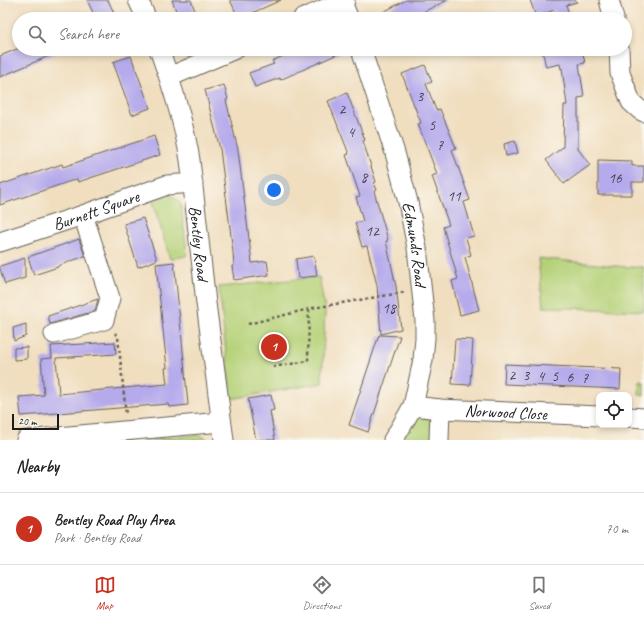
<!DOCTYPE html>
<html lang="en">
<head>
<meta charset="utf-8">
<style>
	:root { --surface:#fff; --page:#f2f2f2; --text:#202124; --muted:#757577; --line:#e0e0e0; --accent:#c8321e }
	body { margin:0; font-family:Caveat,sans-serif; background:var(--page); color:var(--text) }
	.controls { position:absolute; right:12px; bottom:12px; display:grid; overflow:hidden; border-radius:8px; box-shadow:0 2px 6px #0003 }
	.controls button { width:36px; height:36px; display:grid; place-items:center; padding:0; border:0; border-bottom:1px solid var(--line); background:var(--surface); color:var(--text); font:20px sans-serif }
	.scale { position:absolute; left:12px; bottom:10px; width:47px; box-sizing:border-box; padding-left:4px; border:2px solid #1c1c1c; border-top:0; font-size:11px; line-height:14px; white-space:nowrap; color:#1c1c1c; -webkit-text-stroke:3px #fbf7ec; paint-order:stroke }
	.you { position:absolute; left:274px; top:190px; width:14px; height:14px; margin:-10px; border:3px solid #fff; border-radius:50%; background:#1a73e8; box-shadow:0 0 0 6px #1a73e833 }
	.badge { display:grid; place-items:center; width:26px; height:26px; border-radius:50%; background:var(--accent); color:#fff; font-size:13px; font-weight:700 }
	.pin { position:absolute; translate:-50% -50%; border:2px solid #fff; box-shadow:0 1px 4px #0006 }
	.list { margin:0; padding:0; list-style:none }
	h2 { display:flex; justify-content:space-between; align-items:center; height:52px; margin:0; padding:0 16px; font-size:17px }
	h2 small { font-size:13px; font-weight:400; color:var(--muted) }
	.list li { display:grid; grid-template-columns:26px 1fr auto; gap:12px; align-items:center; box-sizing:border-box; height:72px; padding:0 16px; border-top:1px solid var(--line) }
	.list b { display:block; font-size:15px; white-space:nowrap }
	.list p { margin:0; font-size:13px; white-space:nowrap; color:var(--muted) }
	.list em { font-size:13px; font-style:normal; color:var(--muted) }
	.icon { flex:none; width:22px; height:22px; fill:none; stroke:currentColor; stroke-width:2; stroke-linecap:round; stroke-linejoin:round }
	.map { position:relative; flex:none; width:644px; height:440px; overflow:hidden }
	.search { position:absolute; background:var(--surface); box-shadow:0 2px 6px #0003; left:12px; right:12px; top:12px; height:44px; display:flex; align-items:center; gap:10px; box-sizing:border-box; padding:0 14px; border-radius:22px; color:var(--muted); font-size:15px }
	.sheet { height:124px; background:var(--surface) }
	nav { display:flex; justify-content:space-around; align-items:center; box-sizing:border-box; height:56px; border-top:1px solid var(--line); background:var(--surface); font-size:11px; color:var(--muted) }
	nav a { display:grid; justify-items:center; gap:2px }
	nav .on { color:var(--accent) }
	.map>svg:first-child { display:block }
</style>
</head>
<body>
<div class="map">
<svg width="644" height="440" viewBox="0 0 644 440">
	<rect width="100%" height="100%" fill="#fbf7ec"/>
	<filter id="ink" filterUnits="userSpaceOnUse"><feTurbulence type="fractalNoise" baseFrequency=".025" numOctaves="2"/><feDisplacementMap in="SourceGraphic" scale="8" xChannelSelector="R" yChannelSelector="G"/><feConvolveMatrix kernelMatrix="1 2 1 2 8 2 1 2 1" color-interpolation-filters="sRGB"/></filter>
	<filter id="wash" filterUnits="userSpaceOnUse"><feTurbulence type="fractalNoise" baseFrequency=".012" numOctaves="4" result="noise"/><feDisplacementMap in="SourceGraphic" scale="16" xChannelSelector="R" yChannelSelector="G"/><feGaussianBlur stdDeviation="0.9" result="paint"/><feColorMatrix in="noise" values="0 0 0 0 0 0 0 0 0 0 0 0 0 0 0 0 0 1.4 0 .05"/><feComposite in="paint" operator="in"/></filter>
	<g filter="url(#wash)">
		<rect width="100%" height="100%" fill="#f0debf"/>
		<g fill="#b4d177" stroke="#68764a">
			<path d="M168 195C174 197 178 199 181 205L187 253 186 256 170 259 152 199Z"/>
			<polygon points="538,258 626,267 644,267 644,311 543,307"/>
			<polygon points="319,277 325,310 322,383 231,399 219,287"/>
			<polygon points="640,381 644,382 644,395 639,395"/>
			<polygon points="422,416 435,419 437,440 400,440 416,418"/>
			<polygon points="196,435 204,437 208,440 142,440 141,439"/>
		</g>
		<g id="blocks">
			<g fill="#b5aaec">
				<polygon points="87,0 108,0 117,19 96,19"/>
				<polygon points="172,0 191,0 198,19 179,19"/>
				<polygon points="230,0 281,0 239,19"/>
				<polygon points="406,0 448,0 408,19 370,19"/>
				<polygon points="530,0 576,0 577,2 566,5 571,19 557,19 554,10 536,17"/>
				<polygon points="17,49 65,49 0,77 0,56"/>
				<polygon points="299,49 349,49 280,80 280,78 255,87 249,73 274,64 272,61"/>
				<polygon points="542,49 582,49 585,63 579,64 584,97 578,98 578,149 590,165 564,184 546,160 563,147 564,105 567,105 562,68 561,69 560,64 546,67"/>
				<polygon points="131,56 150,108 132,115 113,62"/>
				<polygon points="425,65 432,82 426,84 436,110 440,109 456,148 452,150 470,200 464,202 474,236 466,238 471,255 465,257 479,310 460,315 452,281 458,279 443,227 449,225 432,176 437,174 418,124 421,123 402,74"/>
				<polygon points="224,85 228,99 226,100 238,150 252,263 267,261 269,275 234,280 232,266 234,266 233,252 220,149 205,90"/>
				<polygon points="347,93 365,140 363,141 376,182 374,183 377,190 374,191 388,240 386,241 396,286 401,329 381,334 377,285 367,246 362,247 355,223 363,221 356,197 360,196 346,155 349,154 328,101"/>
				<polygon points="154,136 160,155 78,182 77,179 0,205 0,185 62,164 63,167"/>
				<polygon points="515,141 518,153 506,156 504,144"/>
				<polygon points="598,160 632,161 632,166 644,166 644,182 632,182 632,195 598,195"/>
				<polygon points="143,218 157,260 138,267 124,224"/>
				<polygon points="79,239 85,256 58,266 58,267 34,275 28,257"/>
				<polygon points="314,256 317,276 298,278 296,259"/>
				<polygon points="25,258 25,278 5,284 0,269 0,266"/>
				<polygon points="174,262 182,340 188,405 169,407 168,404 21,416 19,397 44,395 41,359 52,358 51,346 115,342 116,354 56,358 59,394 167,384 165,368 167,368 156,264"/>
				<polygon points="98,299 95,311 50,324 48,316"/>
				<polygon points="26,324 26,336 14,341 13,328"/>
				<polygon points="379,335 400,336 368,432 349,425"/>
				<polygon points="455,339 473,340 470,385 452,384"/>
				<polygon points="27,347 27,359 14,360 14,348"/>
				<polygon points="505,364 621,369 620,389 504,384"/>
				<polygon points="271,395 274,410 270,411 275,440 256,440 248,399"/>
			</g>
		</g>
	</g>
	<g filter="url(#ink)">
		<use href="#blocks" fill-opacity="0" stroke="#666055" stroke-width="1"/>
		<g fill="none" stroke-linecap="round" stroke-linejoin="round">
			<g stroke="#666055" stroke-width="21">
				<g id="minor">
					<polyline points="138,0 147,19"/>
					<polyline points="609,0 614,19"/>
					<polyline points="342,2 349,19"/>
					<polyline points="302,19 345,0"/>
					<path id="s1" d="M159 49C172 85 184 122 190 160L206 303 224 440"/>
					<path id="s2" d="M361 49 395 153 408 202 417 248 425 321V338L423 360 413 406 401 427 393 440"/>
					<polyline points="619,49 620,73 631,102 640,110 644,112"/>
					<polyline points="169,77 235,49"/>
					<path id="s3" d="M0 242 83 215 167 185 193 183"/>
					<polyline points="54,334 104,320 110,298 83,215"/>
					<path id="s4" d="M413 406 440 409 599 416"/>
					<polyline points="629,417 644,418"/>
					<polyline points="26,440 221,422"/>
					<polyline points="439,440 440,409"/>
				</g>
			</g>
			<g stroke="#666055" stroke-width="2.5" stroke-dasharray="3 3" stroke-linecap="butt">
				<polyline points="248,324 313,308 406,292"/>
				<polyline points="115,333 118,337 126,415"/>
				<polyline points="273,367 308,361 309,309"/>
			</g>
			<use href="#minor" stroke="#fff" stroke-width="19"/>
		</g>
	</g>
	<g text-anchor="middle" stroke-width="3" stroke-linejoin="round" paint-order="stroke">
		<g font-size="15" fill="#424050">
			<text x="420" y="101">3</text>
			<text x="342" y="114">2</text>
			<text x="432" y="130">5</text>
			<text x="351" y="137">4</text>
			<text x="440" y="150">7</text>
			<text x="364" y="182">8</text>
			<text x="615" y="183">16</text>
			<text x="454" y="201">11</text>
			<text x="372" y="236">12</text>
			<text x="389" y="313">18</text>
			<text x="512" y="380">2</text>
			<text x="526" y="380">3</text>
			<text x="541" y="381">4</text>
			<text x="555" y="381">5</text>
			<text x="570" y="382">6</text>
			<text x="585" y="383">7</text>
		</g>
		<g font-size="17" fill="#1c1c1c" stroke="#fbf7ec">
			<text dy="6" stroke="none"><textPath href="#s3" startOffset="101">Burnett Square</textPath></text>
			<text dy="6" stroke="none"><textPath href="#s1" startOffset="199">Bentley Road</textPath></text>
			<text dy="6" stroke="none"><textPath href="#s2" startOffset="203">Edmunds Road</textPath></text>
			<text dy="6" stroke="none"><textPath href="#s4" startOffset="93">Norwood Close</textPath></text>
		</g>
	</g>
</svg>
<div class="controls">
<button><svg class="icon" aria-label="locate" viewBox="0 0 24 24"><circle cx="12" cy="12" r="6"/><path d="M12 2v4M12 18v4M2 12h4M18 12h4"/></svg></button>
</div>
<div class="scale">20 m</div>
<div class="you"></div>
<div class="pin badge" style="left:274px;top:347px">1</div>
<div class="search"><svg class="icon" aria-label="search" viewBox="0 0 24 24"><circle cx="10" cy="10" r="6"/><path d="M15 15l6 6"/></svg>Search here</div>
</div>
<section class="sheet">
<h2>Nearby<small></small></h2>
<ul class="list">
<li><span class="badge">1</span><div><b>Bentley Road Play Area</b><p>Park · Bentley Road</p></div><em>70 m</em></li>
</ul>
</section>
<nav>
<a class="on"><svg class="icon" aria-label="map" viewBox="0 0 24 24"><path d="M3 6l6-2 6 2 6-2v14l-6 2-6-2-6 2zM9 4v14M15 6v14"/></svg>Map</a>
<a><svg class="icon" aria-label="directions" viewBox="0 0 24 24"><path d="M12 3l9 9-9 9-9-9zM9 14v-3h6M13 9l2 2-2 2"/></svg>Directions</a>
<a><svg class="icon" aria-label="saved" viewBox="0 0 24 24"><path d="M7 4h10v16l-5-4-5 4z"/></svg>Saved</a>
</nav>
</body>
</html>
